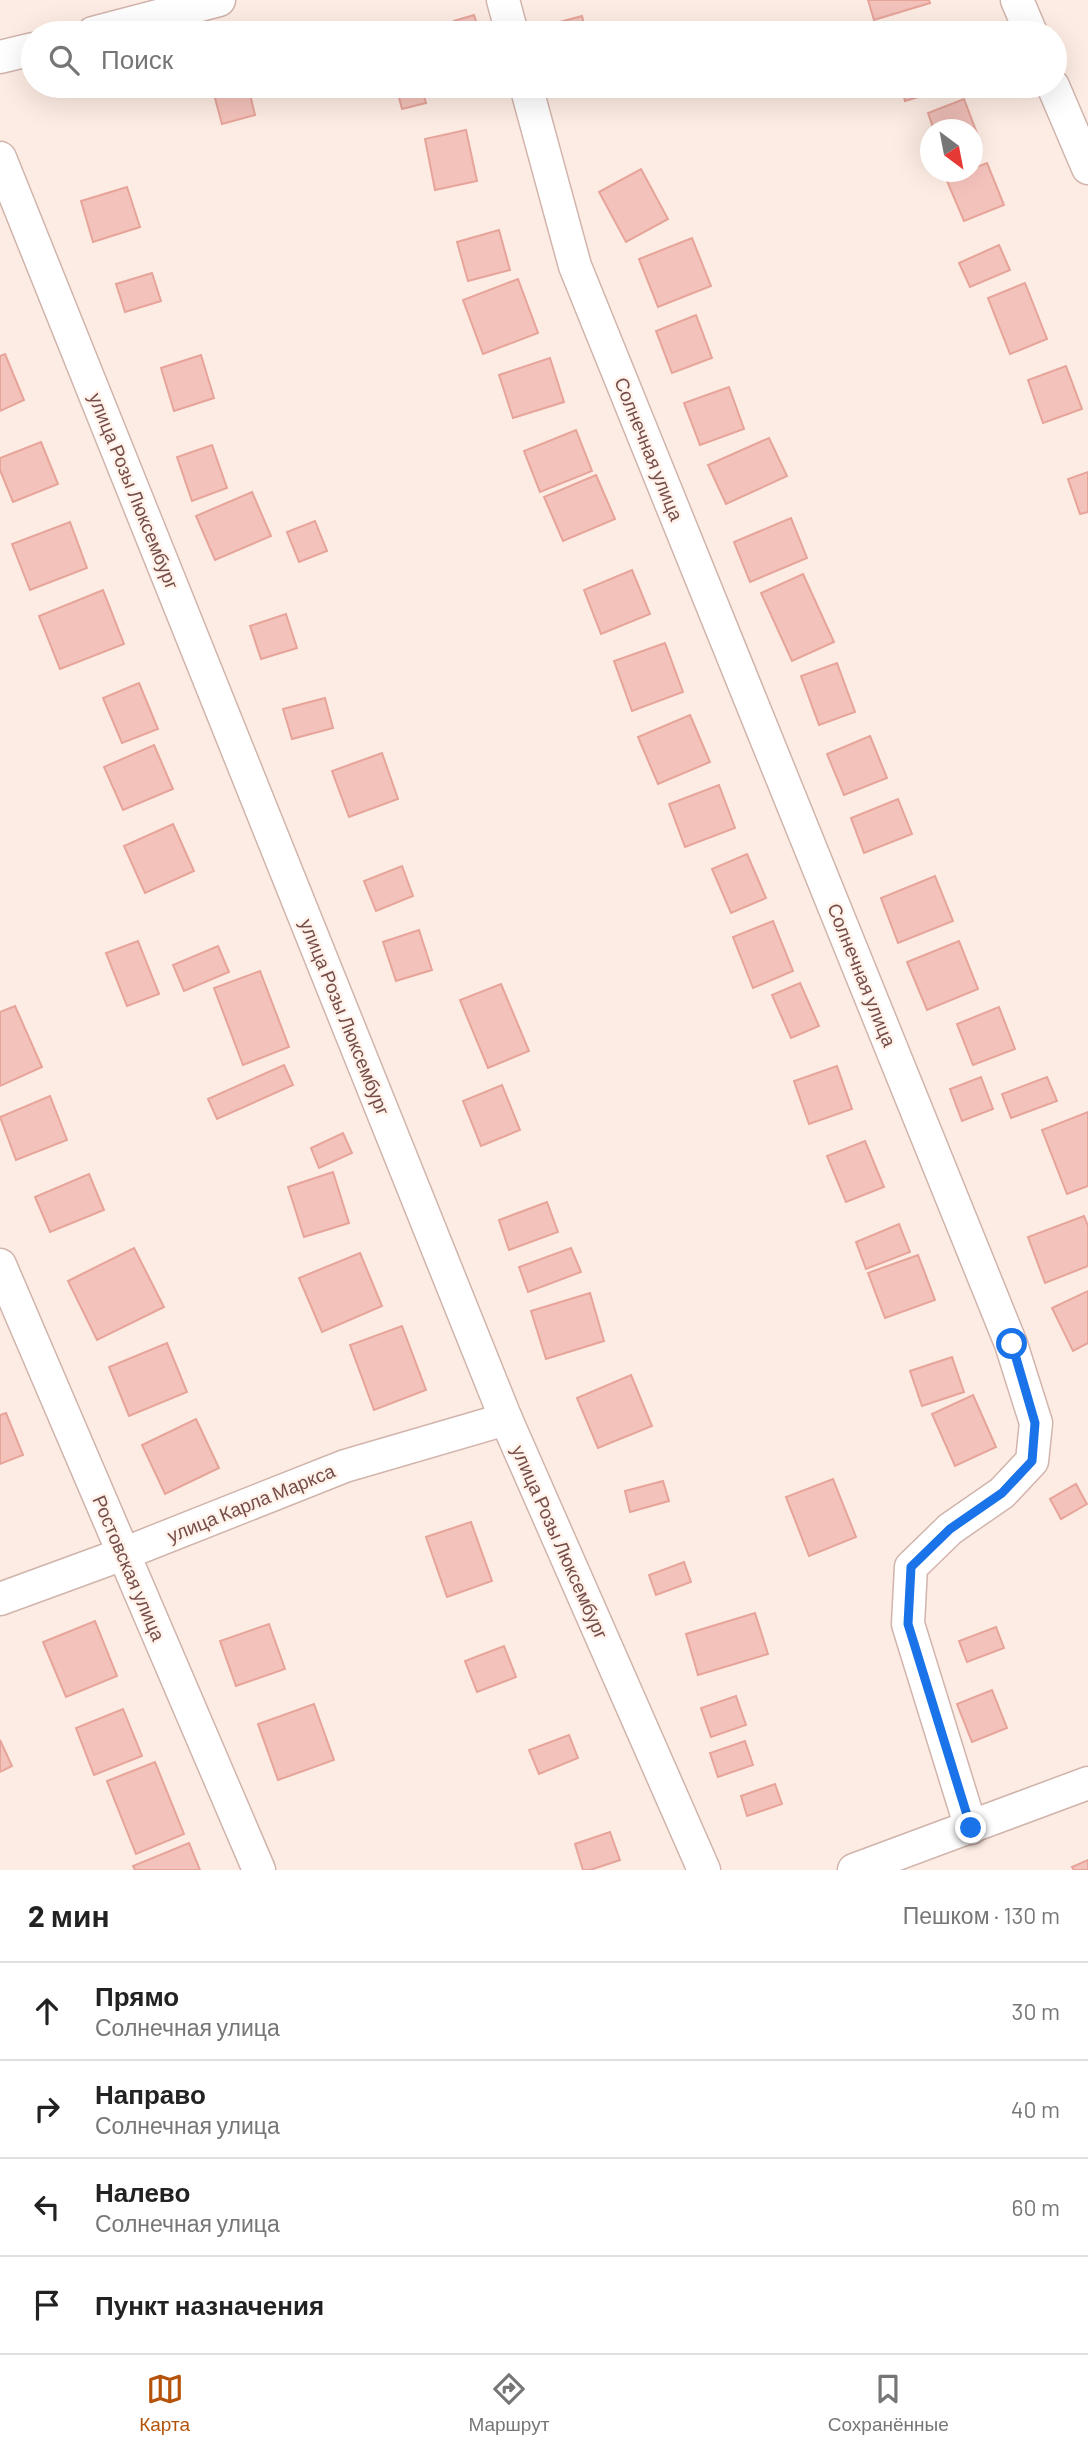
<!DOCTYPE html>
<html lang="ru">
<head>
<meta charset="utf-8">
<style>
	:root { --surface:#fff; --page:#f6f6f6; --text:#222; --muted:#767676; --line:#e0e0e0; --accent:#b45309 }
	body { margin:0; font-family:Barlow,sans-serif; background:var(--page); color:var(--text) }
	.compass { position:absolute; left:920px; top:119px; width:63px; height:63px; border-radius:50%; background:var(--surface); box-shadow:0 7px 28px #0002; rotate:148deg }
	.stop { position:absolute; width:21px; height:21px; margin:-16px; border:5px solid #1a73e8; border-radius:50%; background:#fff }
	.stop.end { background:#1a73e8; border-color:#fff; box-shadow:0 2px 7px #0008 }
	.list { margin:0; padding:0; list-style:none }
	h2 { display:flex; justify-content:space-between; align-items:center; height:91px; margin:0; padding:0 28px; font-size:30px }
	h2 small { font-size:23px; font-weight:400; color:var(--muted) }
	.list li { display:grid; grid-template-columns:46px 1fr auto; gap:21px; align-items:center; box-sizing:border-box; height:98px; padding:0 28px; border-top:2px solid var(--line) }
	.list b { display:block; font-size:26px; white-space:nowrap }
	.list p { margin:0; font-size:23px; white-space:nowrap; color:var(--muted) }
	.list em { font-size:23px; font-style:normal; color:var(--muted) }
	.icon { flex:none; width:38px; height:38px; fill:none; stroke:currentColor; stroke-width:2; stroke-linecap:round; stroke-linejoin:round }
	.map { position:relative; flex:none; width:1088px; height:1870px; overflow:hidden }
	.search { position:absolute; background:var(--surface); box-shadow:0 7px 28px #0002; left:21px; right:21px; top:21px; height:77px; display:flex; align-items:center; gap:18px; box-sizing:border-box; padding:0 24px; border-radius:38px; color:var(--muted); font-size:26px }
	.sheet { height:483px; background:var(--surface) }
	nav { display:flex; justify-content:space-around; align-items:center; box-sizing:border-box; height:98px; border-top:2px solid var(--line); background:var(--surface); font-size:19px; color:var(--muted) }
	nav a { display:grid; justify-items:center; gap:4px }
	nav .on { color:var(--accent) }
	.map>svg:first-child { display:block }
</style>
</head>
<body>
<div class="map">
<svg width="1088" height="1870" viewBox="0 0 1088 1870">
	<rect width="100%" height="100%" fill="#fdece3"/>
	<g fill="#f3c2ba" stroke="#e6a49a" stroke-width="2">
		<polygon points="868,0 929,0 930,3 874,20"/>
		<polygon points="474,15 480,33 458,33 454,21"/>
		<polygon points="582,16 586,33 527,33 526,31"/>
		<polygon points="217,86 248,86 255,115 222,124 212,87"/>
		<polygon points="322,86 357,86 325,95"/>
		<polygon points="396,86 421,86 426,103 402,109"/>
		<polygon points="901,86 955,86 905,101"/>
		<polygon points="964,99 978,136 972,139 972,130 934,130 928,113"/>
		<polygon points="466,130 477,181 435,190 425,139"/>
		<polygon points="987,163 1004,205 964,221 947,181 972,172 972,169"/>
		<polygon points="641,169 668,219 626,242 599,192"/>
		<polygon points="127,187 140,227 93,242 81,201"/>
		<polygon points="499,230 510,270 468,281 457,242"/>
		<polygon points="692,238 711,286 658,307 639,259"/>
		<polygon points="999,245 1010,270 970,287 959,263"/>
		<polygon points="152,273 161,301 125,312 116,284"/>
		<polygon points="518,279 538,333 483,354 463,300"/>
		<polygon points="1025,283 1047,339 1010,354 988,298"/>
		<polygon points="696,315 712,358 672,373 656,331"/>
		<polygon points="5,354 24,400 0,411 0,356"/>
		<polygon points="201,355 214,398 174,411 161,368"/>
		<polygon points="550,358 564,402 513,418 499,375"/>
		<polygon points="1066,366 1082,409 1043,423 1028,380"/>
		<polygon points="729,387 744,429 700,445 684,403"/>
		<polygon points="576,430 592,471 540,492 524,451"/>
		<polygon points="769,438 787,476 726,504 708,465"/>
		<polygon points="41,442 58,484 13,502 0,470 0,458"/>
		<polygon points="212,445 227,488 192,501 177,457"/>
		<polygon points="1088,472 1088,512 1080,514 1068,479"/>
		<polygon points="596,475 615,519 563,541 544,497"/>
		<polygon points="252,492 271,536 215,560 196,516"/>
		<polygon points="791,518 807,558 750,582 734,542"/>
		<polygon points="315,521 327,551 299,562 287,532"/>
		<polygon points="70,522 87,568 30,590 12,544"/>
		<polygon points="632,570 650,614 601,634 584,590"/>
		<polygon points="803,574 834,642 792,661 761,593"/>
		<polygon points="103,590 124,644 60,669 39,616"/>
		<polygon points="286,614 297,648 261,659 250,626"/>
		<polygon points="665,643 683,692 632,711 614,661"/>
		<polygon points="837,663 855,712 819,725 801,676"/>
		<polygon points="139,683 158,729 122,743 103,698"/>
		<polygon points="325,698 333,728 292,739 283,709"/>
		<polygon points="690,715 710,762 658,784 638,737"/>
		<polygon points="870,736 887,778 844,795 827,754"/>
		<polygon points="154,745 173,789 123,810 104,767"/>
		<polygon points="382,753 398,799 349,817 332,771"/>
		<polygon points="719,785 735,828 685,847 669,804"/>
		<polygon points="898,799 912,834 864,853 851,818"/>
		<polygon points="173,824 194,871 145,893 124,846"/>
		<polygon points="747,854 766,898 731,913 712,869"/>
		<polygon points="402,866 413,896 376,911 364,881"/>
		<polygon points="935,876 953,921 898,943 881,898"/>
		<polygon points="773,921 793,971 753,988 733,937"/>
		<polygon points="419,930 432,970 396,981 383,942"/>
		<polygon points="138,941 159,994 127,1006 106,953"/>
		<polygon points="959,941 978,989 927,1010 907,962"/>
		<polygon points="218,946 229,972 184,991 173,965"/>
		<polygon points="260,971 289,1047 243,1065 214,988"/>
		<polygon points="800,983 819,1026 791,1038 772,995"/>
		<polygon points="501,984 529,1051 488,1068 460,1000"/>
		<polygon points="15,1006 42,1067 0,1086 0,1012"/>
		<polygon points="999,1007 1015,1049 973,1065 957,1024"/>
		<polygon points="284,1065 293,1085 217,1119 208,1099"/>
		<polygon points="837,1066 852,1109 809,1124 794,1081"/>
		<polygon points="981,1077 993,1109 962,1121 950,1089"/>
		<polygon points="1047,1077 1057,1101 1011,1118 1002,1094"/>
		<polygon points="502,1085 520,1130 481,1146 463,1101"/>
		<polygon points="50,1096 67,1140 16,1160 0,1117"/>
		<polygon points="1088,1112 1088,1186 1067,1194 1042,1130"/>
		<polygon points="343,1133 352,1153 319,1168 311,1148"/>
		<polygon points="865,1141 884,1187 846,1202 827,1156"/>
		<polygon points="333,1172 349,1223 304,1237 288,1187"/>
		<polygon points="89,1174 104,1210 50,1232 35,1197"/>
		<polygon points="547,1202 558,1232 509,1250 499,1220"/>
		<polygon points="1084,1216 1088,1226 1088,1266 1045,1283 1028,1237"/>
		<polygon points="899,1224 910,1252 866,1269 856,1242"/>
		<polygon points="134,1248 164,1307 97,1340 68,1281"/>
		<polygon points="571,1248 581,1272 528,1292 519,1267"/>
		<polygon points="360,1253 382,1306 322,1332 299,1278"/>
		<polygon points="918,1255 935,1300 885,1318 868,1273"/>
		<polygon points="1088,1291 1088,1343 1073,1351 1052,1308"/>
		<polygon points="590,1293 604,1341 546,1359 531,1311"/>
		<polygon points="402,1326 426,1390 374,1410 350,1345"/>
		<polygon points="167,1343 187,1392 129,1416 109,1367"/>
		<polygon points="952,1357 964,1392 922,1406 910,1371"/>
		<polygon points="631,1375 652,1426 598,1448 577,1398"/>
		<polygon points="973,1395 996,1447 955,1466 932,1414"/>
		<polygon points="6,1413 23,1455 0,1464 0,1415"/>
		<polygon points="196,1419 219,1468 165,1494 142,1445"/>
		<polygon points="833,1479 856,1537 809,1556 786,1497"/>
		<polygon points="663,1481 669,1501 630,1512 625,1491"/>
		<polygon points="1076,1484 1087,1504 1061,1519 1050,1499"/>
		<polygon points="471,1522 492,1581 447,1597 426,1537"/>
		<polygon points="684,1562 691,1582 656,1595 649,1575"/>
		<polygon points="755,1613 768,1654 698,1675 686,1634"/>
		<polygon points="95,1621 117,1676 66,1697 43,1642"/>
		<polygon points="269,1624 285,1669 236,1686 220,1641"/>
		<polygon points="996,1627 1004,1648 967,1662 959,1641"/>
		<polygon points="504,1646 516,1677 477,1692 465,1661"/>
		<polygon points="992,1690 1007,1728 972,1742 957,1704"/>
		<polygon points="736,1696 746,1725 711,1737 701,1708"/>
		<polygon points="314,1704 334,1760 278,1780 258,1724"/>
		<polygon points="123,1709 142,1756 94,1775 76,1728"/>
		<polygon points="569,1735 578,1758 539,1774 529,1750"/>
		<polygon points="0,1740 12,1766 0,1772"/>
		<polygon points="745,1741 753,1765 718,1777 710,1753"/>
		<polygon points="155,1762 184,1834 136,1854 107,1781"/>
		<polygon points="775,1784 782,1804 747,1816 741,1796"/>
		<polygon points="610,1832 620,1860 590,1870 583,1870 575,1844"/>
		<polygon points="189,1843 200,1870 135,1870 133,1866"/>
		<polygon points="1088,1860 1088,1870 1074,1870 1072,1867"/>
	</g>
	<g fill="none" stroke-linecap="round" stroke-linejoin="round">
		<g stroke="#d1b4ac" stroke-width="35">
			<g id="street">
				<polyline points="503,0 512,33"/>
				<polyline points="1017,0 1031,33"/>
				<polyline points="93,33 219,0"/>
				<polyline points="0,57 33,49"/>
				<polyline points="526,86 575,266 1011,1344 1036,1423 1032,1461 1002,1493 950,1529 911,1567 908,1624 971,1828"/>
				<polyline points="1053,86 1088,168"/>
				<polyline points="0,158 506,1419 704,1870"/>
				<polyline points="0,1265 259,1870"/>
				<polyline points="0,1599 123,1554 345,1466 506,1419"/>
				<polyline points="854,1870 1088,1783"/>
			</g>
		</g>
		<use href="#street" stroke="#fff" stroke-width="32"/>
	</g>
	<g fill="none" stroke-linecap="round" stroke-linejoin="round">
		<polyline stroke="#1a73e8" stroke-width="9" points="971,1828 908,1624 911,1567 950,1529 1002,1493 1032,1461 1035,1423 1012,1344"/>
	</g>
	<g text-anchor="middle" stroke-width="5" stroke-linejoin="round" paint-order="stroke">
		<g font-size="19" fill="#764d48" stroke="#fff2ea">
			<text transform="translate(649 449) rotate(68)" y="7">Солнечная улица</text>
			<text transform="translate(134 491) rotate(68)" y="7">улица Розы Люксембург</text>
			<text transform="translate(862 975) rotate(68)" y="7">Солнечная улица</text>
			<text transform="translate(345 1017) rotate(68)" y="7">улица Розы Люксембург</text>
			<text transform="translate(251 1503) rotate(-22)" y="7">улица Карла Маркса</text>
			<text transform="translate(560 1542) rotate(66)" y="7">улица Розы Люксембург</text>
			<text transform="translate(129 1568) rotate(67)" y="7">Ростовская улица</text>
		</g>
	</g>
</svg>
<svg class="compass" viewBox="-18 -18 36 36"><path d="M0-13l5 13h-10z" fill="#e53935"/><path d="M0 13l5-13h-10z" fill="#767676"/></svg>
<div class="stop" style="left:1012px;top:1344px"></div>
<div class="stop end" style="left:971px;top:1828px"></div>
<div class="search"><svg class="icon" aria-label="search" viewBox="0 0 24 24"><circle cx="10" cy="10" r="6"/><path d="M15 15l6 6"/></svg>Поиск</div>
</div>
<section class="sheet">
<h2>2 мин<small>Пешком · 130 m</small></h2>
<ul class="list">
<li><svg class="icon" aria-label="ahead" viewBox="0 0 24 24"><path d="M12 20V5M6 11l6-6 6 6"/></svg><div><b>Прямо</b><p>Солнечная улица</p></div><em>30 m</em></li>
<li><svg class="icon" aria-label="right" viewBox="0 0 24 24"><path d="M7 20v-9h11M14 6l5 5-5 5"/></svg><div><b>Направо</b><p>Солнечная улица</p></div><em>40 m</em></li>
<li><svg class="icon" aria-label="left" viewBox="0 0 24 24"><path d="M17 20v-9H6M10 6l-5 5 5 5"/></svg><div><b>Налево</b><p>Солнечная улица</p></div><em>60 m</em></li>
<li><svg class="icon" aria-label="arrive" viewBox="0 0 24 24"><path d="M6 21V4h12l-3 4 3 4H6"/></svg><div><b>Пункт назначения</b></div></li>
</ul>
</section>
<nav>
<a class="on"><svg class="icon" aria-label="map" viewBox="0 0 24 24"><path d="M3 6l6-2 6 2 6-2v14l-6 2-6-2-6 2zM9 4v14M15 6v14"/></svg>Карта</a>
<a><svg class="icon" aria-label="directions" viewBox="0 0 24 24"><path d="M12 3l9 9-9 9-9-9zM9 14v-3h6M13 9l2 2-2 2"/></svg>Маршрут</a>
<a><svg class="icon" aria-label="saved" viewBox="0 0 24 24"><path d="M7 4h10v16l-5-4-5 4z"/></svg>Сохранённые</a>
</nav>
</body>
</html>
